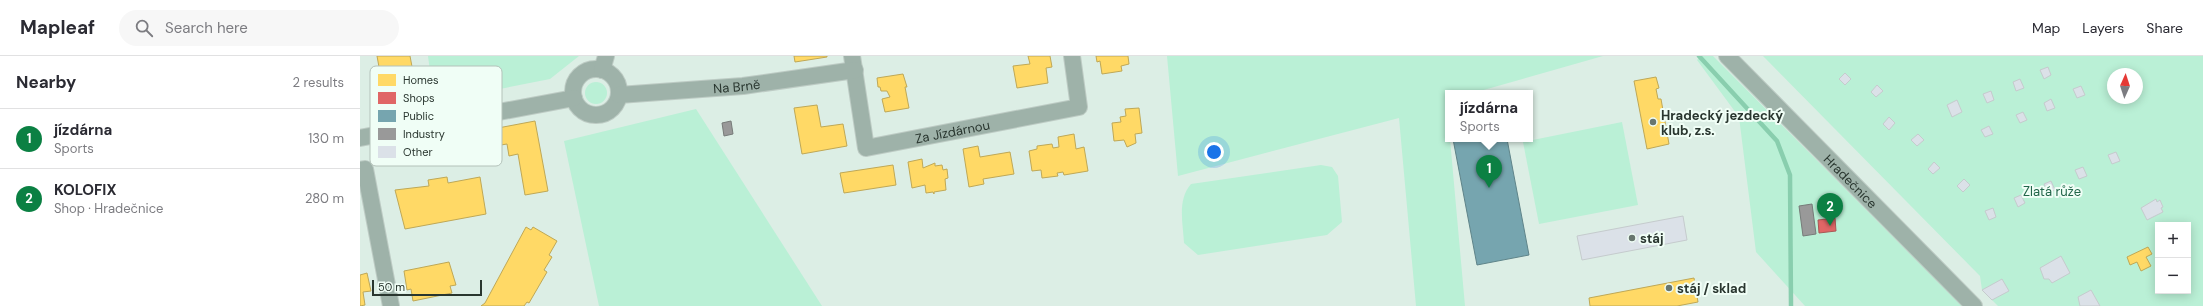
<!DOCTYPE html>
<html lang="en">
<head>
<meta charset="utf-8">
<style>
	:root { --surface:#fff; --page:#f7f7f7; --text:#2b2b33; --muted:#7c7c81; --line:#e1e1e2; --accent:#0b8043 }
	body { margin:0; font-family:"DM Sans",sans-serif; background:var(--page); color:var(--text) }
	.controls { position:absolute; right:12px; bottom:12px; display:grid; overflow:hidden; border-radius:0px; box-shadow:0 2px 10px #0003 }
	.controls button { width:36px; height:36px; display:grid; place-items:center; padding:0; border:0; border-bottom:1px solid var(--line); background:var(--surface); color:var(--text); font:20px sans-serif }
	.compass { position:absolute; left:1747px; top:12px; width:36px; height:36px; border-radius:50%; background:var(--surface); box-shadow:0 2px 10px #0003; rotate:3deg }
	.scale { position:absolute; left:12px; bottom:10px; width:110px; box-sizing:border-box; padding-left:4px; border:2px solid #29362f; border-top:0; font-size:11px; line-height:14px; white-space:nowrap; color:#29362f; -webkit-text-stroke:3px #f0fef6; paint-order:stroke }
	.you { position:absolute; left:854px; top:96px; width:14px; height:14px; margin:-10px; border:3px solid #fff; border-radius:50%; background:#1a73e8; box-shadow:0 0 0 6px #1a73e833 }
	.badge { display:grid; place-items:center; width:26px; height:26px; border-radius:50%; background:var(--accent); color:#fff; font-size:13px; font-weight:700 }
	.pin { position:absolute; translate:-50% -33px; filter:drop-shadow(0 1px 2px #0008) }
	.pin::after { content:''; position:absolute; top:21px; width:14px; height:12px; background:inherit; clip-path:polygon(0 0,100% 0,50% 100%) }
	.popup { position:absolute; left:1085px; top:34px; width:88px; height:52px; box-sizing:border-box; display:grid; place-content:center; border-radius:0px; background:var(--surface); filter:drop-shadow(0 1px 3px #0005); font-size:13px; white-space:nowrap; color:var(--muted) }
	.popup b { font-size:15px; color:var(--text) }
	.popup::after { content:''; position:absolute; left:50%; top:100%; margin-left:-8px; border:8px solid transparent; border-top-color:var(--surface) }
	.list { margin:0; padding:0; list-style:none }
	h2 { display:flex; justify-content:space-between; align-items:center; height:52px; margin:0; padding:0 16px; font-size:17px }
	h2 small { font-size:13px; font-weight:400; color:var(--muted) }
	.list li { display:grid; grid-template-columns:26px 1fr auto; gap:12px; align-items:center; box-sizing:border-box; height:60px; padding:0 16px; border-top:1px solid var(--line) }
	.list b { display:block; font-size:15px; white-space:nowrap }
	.list p { margin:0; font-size:13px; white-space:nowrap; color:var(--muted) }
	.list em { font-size:13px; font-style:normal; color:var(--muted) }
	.icon { flex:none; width:22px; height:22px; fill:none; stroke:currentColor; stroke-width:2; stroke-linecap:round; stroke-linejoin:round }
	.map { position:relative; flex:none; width:1843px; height:250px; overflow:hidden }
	header { display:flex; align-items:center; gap:24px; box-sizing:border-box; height:56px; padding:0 20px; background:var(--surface); border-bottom:1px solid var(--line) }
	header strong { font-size:19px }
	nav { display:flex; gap:22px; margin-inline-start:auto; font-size:14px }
	.search { width:280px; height:36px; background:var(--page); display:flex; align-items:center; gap:10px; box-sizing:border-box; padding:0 14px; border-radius:22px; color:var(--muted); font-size:15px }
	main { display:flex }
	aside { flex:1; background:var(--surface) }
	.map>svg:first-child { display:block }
</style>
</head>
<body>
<header>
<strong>Mapleaf</strong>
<div class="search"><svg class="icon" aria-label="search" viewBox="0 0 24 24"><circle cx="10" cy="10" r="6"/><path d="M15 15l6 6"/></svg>Search here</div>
<nav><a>Map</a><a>Layers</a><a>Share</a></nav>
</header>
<main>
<aside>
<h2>Nearby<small>2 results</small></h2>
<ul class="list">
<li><span class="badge">1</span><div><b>jízdárna</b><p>Sports</p></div><em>130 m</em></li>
<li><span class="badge">2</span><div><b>KOLOFIX</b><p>Shop · Hradečnice</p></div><em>280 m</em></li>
</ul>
</aside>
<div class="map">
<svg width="1843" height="250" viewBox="0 0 1843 250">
	<rect width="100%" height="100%" fill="#dceee5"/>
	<g fill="#baf0d6" fill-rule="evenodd">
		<polygon points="68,0 219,0 190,23 74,46"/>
		<polygon points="807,0 1243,0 1113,37 1088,37 1088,83 1090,83 1105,250 1056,250 1039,62 818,120"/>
		<polygon points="1341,0 1353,0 1602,250 1445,250 1396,196 1379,61 1337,4"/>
		<path d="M1403 0H1843V250H1638L1622 234 1620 220ZM1753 18H1777V42H1753ZM1798 169H1828V235H1798Z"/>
		<circle cx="236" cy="37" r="11"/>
		<polygon points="336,53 462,250 239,250 204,85"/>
		<polygon points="1262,66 1278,149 1179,168 1163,86"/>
		<path d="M961 109 972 111 978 120 982 166 967 179 838 199 824 187C823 167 817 144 831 128Z"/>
	</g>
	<g fill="#ffd966" stroke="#bfa856">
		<polygon points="17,0 50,0 53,16 21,22"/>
		<polygon points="434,0 467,0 467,1 435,6"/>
		<polygon points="668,0 690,0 692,11 686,12 688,27 657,32 653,10 670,8"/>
		<polygon points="736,0 768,0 769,8 761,10 762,15 742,18 740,5 737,6"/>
		<polygon points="543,18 547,31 545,31 549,52 525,56 522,43 530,41 527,35 521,35 520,31 518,31 517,22"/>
		<polygon points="1296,21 1299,32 1296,33 1298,43 1301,43 1309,88 1287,93 1274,25"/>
		<polygon points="457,49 461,71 483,68 487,90 442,98 434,52"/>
		<polygon points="779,52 782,77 775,78 776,87 767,91 764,84 754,85 752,67 761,66 760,61 766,60 765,53"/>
		<polygon points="175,65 188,135 165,139 158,98 149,100 147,88 141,89 138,72"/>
		<polygon points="714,78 716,93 724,91 728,115 704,119 703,116 697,117 698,120 682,122 681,114 672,115 669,95 677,93 677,90 692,88 693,92 699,91 698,81"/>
		<polygon points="618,90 620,101 650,96 654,118 623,123 624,128 609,131 603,93"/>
		<polygon points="562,103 563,112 575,107 575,110 582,109 583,114 587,113 588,122 585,123 586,134 574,136 574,138 573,136 566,137 565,129 552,132 548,106"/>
		<polygon points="533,109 536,129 484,137 480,117"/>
		<polygon points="87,121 88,127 120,121 126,158 45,173 35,134 69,130 68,124"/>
		<polygon points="166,171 171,174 173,171 197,185 189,199 192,201 184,214 187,216 169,247 167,246 164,250 121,250 125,247"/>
		<polygon points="1788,191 1792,198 1786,201 1791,210 1781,215 1777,206 1770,209 1767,201"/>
		<polygon points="89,206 96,229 90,230 92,237 53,245 51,233 47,234 44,215"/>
		<polygon points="7,217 11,235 3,236 5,249 0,250 0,219"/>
		<polygon points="1334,222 1338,246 1317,250 1230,250 1229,242"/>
	</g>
	<polygon fill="#e06666" stroke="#a95856" points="1475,162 1476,175 1459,177 1458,164"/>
	<polygon fill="#76a5af" stroke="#5f8489" points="1093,83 1147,83 1169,199 1117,209"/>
	<g fill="#999" stroke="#777b79">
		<polygon points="371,65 373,78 364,80 362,67"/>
		<polygon points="1452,148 1456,178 1443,180 1439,150"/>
	</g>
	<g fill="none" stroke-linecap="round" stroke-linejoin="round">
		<polyline stroke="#89ceae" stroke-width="4.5" points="1339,0 1417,85 1430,119 1431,250"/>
	</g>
	<g fill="#dbe1e8" stroke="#c5cbcd">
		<polygon points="1688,11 1691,19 1684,23 1680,14"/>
		<polygon points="1485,17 1491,23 1485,29 1479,23"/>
		<polygon points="1660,23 1664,32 1656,35 1653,26"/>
		<polygon points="1517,29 1523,35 1516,41 1511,36"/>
		<polygon points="1721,30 1725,39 1717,42 1713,33"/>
		<polygon points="1631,35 1634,44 1627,47 1623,38"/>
		<polygon points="1691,43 1695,52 1687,55 1684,47"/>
		<polygon points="1597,44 1602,56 1592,61 1587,49"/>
		<polygon points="1663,56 1667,64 1660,67 1656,59"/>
		<polygon points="1529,61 1535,67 1529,74 1523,68"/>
		<polygon points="1629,70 1633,78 1625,81 1621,74"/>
		<polygon points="1558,78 1564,84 1557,90 1551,84"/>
		<polygon points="1756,96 1760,105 1752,108 1748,99"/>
		<polygon points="1574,106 1580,112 1573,118 1568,113"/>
		<polygon points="1723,111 1727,120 1719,123 1715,114"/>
		<polygon points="1604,123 1610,129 1603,136 1597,130"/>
		<polygon points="1691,125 1695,134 1688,137 1684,128"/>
		<polygon points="1661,139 1665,147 1658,151 1654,142"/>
		<polygon points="1796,143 1797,146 1800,144 1803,151 1801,152 1803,156 1787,164 1781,152"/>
		<polygon points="1633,152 1636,161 1629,164 1625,155"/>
		<polygon points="1323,160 1327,184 1222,204 1217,180"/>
		<polygon points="1701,200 1710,217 1692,227 1689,223 1684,223 1680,212"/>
		<polygon points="1642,223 1649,235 1632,244 1622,234"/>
		<polygon points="1731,234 1740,250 1720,250 1718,241"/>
	</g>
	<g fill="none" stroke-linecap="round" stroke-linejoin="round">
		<g stroke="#bdcbc4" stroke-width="18">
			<g id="street">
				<path id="s1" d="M492 0 506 92 719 51 712 0"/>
				<path id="s2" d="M1367 0 1614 250"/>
				<circle cx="236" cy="36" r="23"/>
				<polyline points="242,14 246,0"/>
				<path id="s3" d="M259 39 383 30 495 14"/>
				<polyline points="0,82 214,42"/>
				<polyline points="0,114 5,113 31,250"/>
			</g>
		</g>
		<use href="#street" stroke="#9eb2a9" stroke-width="16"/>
	</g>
	<g fill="#68766f" stroke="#f0fef6" stroke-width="1.5">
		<circle cx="1293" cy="66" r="4"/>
		<circle cx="1272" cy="182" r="4"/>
		<circle cx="1309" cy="232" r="4"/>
	</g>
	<g text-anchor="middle" stroke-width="4" stroke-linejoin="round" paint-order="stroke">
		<g font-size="13" fill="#29362f" stroke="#f0fef6">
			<text dy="5" stroke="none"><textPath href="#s3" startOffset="118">Na Brně</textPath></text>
			<text dy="5" stroke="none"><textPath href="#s1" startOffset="181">Za Jízdárnou</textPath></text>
			<text dy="5" stroke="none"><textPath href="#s2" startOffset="176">Hradečnice</textPath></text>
		</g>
		<g font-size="13" font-weight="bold" fill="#29362f" stroke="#f0fef6" text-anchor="start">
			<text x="1301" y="64">Hradecký jezdecký<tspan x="1301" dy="15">klub, z.s.</tspan></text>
			<text x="1280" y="187">stáj</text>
			<text x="1317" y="237">stáj / sklad</text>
		</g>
		<g font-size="13" fill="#22664a" stroke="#f0fef6">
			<text x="1692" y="140">Zlatá růže</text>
		</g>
	</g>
	<rect x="10" y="10" width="132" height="100" rx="6" fill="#f0fef6" stroke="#b4c2ba" stroke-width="1"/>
	<rect x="18" y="18" width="18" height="12" fill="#ffd966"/>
	<rect x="18" y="36" width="18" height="12" fill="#e06666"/>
	<rect x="18" y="54" width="18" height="12" fill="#76a5af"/>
	<rect x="18" y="72" width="18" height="12" fill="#999"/>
	<rect x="18" y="90" width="18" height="12" fill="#dbe1e8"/>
	<g font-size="11" fill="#29362f">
		<text x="43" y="28">Homes</text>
		<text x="43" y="46">Shops</text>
		<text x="43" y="64">Public</text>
		<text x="43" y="82">Industry</text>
		<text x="43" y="100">Other</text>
	</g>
</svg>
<div class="controls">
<button>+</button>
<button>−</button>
</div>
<svg class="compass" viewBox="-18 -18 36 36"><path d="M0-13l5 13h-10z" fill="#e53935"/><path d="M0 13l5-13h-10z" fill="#7c7c81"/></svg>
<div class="scale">50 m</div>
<div class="you"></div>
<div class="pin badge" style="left:1129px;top:132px">1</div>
<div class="popup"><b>jízdárna</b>Sports</div>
<div class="pin badge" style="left:1470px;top:170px">2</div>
</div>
</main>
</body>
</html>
